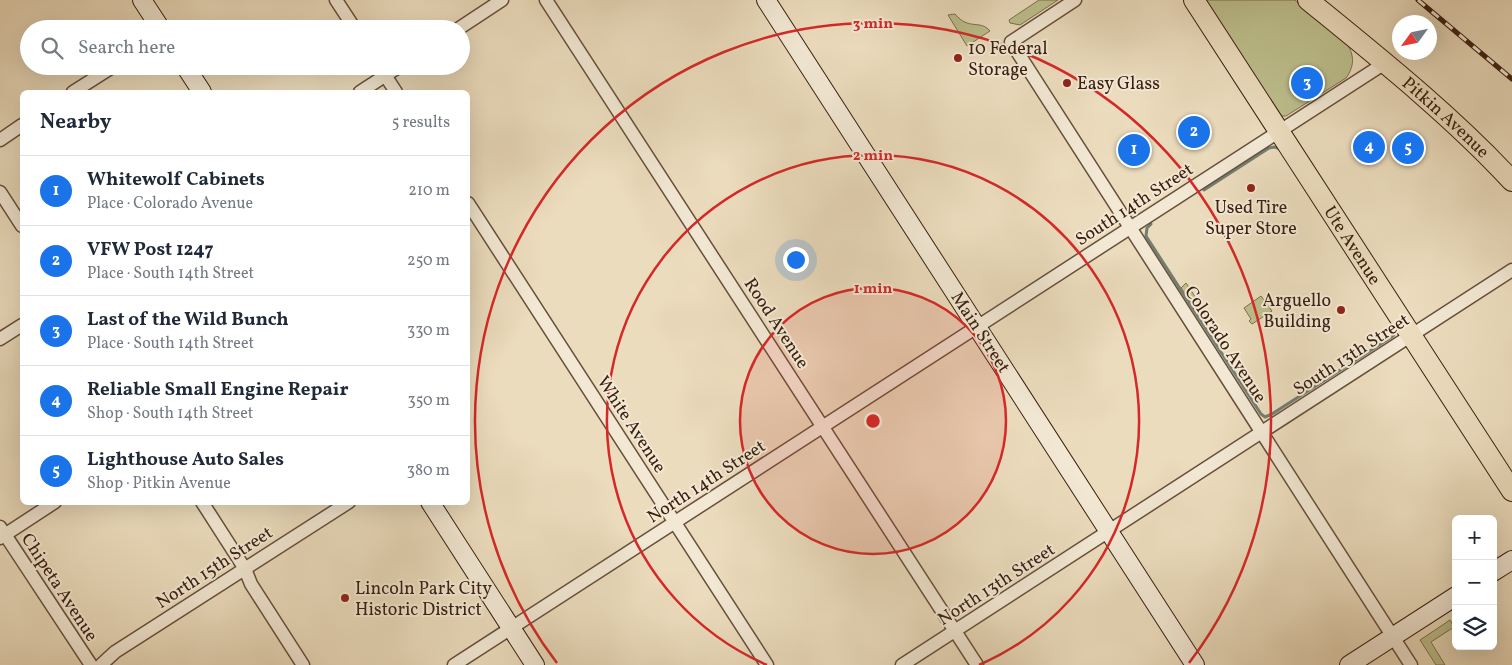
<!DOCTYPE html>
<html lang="en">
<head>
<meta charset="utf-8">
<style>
	:root { --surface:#fff; --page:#f6f6f7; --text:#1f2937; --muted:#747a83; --line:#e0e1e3; --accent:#1a73e8 }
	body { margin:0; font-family:Vollkorn,serif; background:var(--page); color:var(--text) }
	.controls { position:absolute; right:15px; bottom:15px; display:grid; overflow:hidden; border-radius:8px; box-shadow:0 5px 20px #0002 }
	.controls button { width:45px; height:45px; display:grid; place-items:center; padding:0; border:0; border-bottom:1px solid var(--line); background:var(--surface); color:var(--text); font:25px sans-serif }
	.compass { position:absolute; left:1392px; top:15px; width:45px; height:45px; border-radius:50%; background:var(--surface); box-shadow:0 5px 20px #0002; rotate:237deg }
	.you { position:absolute; left:795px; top:259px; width:18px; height:18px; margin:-12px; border:4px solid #fff; border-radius:50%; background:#1a73e8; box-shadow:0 0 0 8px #1a73e833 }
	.badge { display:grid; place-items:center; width:32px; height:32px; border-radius:50%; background:var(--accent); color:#fff; font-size:16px; font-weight:700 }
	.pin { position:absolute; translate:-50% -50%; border:2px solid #fff; box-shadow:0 1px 5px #0006 }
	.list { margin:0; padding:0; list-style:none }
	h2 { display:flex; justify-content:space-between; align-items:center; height:65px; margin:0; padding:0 20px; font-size:21px }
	h2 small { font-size:16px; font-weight:400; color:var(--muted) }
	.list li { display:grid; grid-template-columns:32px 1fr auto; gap:15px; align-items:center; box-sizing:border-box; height:70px; padding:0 20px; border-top:1px solid var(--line) }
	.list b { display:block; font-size:19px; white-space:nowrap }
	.list p { margin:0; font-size:16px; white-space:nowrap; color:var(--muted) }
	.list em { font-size:16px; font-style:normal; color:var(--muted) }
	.icon { flex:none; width:28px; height:28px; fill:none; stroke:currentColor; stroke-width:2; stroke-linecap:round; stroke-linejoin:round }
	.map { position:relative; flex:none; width:1512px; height:665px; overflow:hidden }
	.search { position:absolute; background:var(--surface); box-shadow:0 5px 20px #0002; left:20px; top:20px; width:450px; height:55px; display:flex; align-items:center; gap:12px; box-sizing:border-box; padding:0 18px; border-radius:28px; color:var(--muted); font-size:19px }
	.panel { position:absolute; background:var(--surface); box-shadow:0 5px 20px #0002; left:20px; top:90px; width:450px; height:415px; border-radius:8px }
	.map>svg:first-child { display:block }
</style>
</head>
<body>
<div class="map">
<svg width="1512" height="665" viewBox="0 0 1512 665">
	<rect width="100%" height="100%" fill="#ebdcbd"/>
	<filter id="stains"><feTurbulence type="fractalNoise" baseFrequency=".004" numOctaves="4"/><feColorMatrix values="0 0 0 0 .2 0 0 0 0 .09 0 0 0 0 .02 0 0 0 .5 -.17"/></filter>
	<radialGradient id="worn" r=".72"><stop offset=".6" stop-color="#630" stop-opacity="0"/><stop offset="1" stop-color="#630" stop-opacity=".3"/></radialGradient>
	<g fill="#bdbf8d" stroke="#7c704f">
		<polygon points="1039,0 1058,0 1020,25 1010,23 1009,20"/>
		<path d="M1204 0H1295L1347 44C1355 56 1354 67 1346 78L1286 116H1281Z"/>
		<path d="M955 14C969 31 980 19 990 31L967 46 948 15Z"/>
		<polygon points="1186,283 1206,313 1201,317 1181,288"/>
		<polygon points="1261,296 1272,311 1252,324 1249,321 1251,319 1244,308"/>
		<polygon points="1450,620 1454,627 1431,642 1445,665 1436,665 1420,640"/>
	</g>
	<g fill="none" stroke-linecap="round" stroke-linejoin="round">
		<g stroke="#737e70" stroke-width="3">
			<polyline points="1204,190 1269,148 1275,147 1280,149"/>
			<polyline points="1151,224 1147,228 1146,236 1261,414 1265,417 1272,414 1393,336 1396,331 1394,326"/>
		</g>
		<g stroke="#674f3c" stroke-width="15">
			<g id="street">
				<polyline points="336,0 355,29"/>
				<polyline points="546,0 977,665"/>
				<polyline points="1075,0 1011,42 1411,665"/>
				<polyline points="458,29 502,0"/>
				<polyline points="379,66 396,92"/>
				<polyline points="73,92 114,66"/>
				<polyline points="360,92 400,66"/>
				<polyline points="0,140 22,125"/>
				<polyline points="0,192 22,226"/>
				<polyline points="468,203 767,665"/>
				<polyline points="0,339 22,325"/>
				<polyline points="202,502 245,569 251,584 303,665"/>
				<polyline points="0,527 91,665"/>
				<polyline points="0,538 55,502"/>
				<polyline points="101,665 115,652 349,502"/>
				<polyline points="454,665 1385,63"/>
				<polyline points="902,665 1512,270"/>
			</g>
		</g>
		<g stroke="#3b2011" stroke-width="20">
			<g id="secondary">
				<polyline points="142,0 161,29"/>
				<polyline points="766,0 1195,665"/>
				<polyline points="185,66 202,92"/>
				<polyline points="430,502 535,665"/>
				<polyline points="1493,572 1512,560"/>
				<polyline points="1349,665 1456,596"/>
			</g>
		</g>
		<g stroke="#3b2011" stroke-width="22">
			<g id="primary">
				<path id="s1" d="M1194 0 1512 491"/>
				<path id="s2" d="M1308 0C1378 57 1451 115 1512 181"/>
			</g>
		</g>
		<use href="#street" stroke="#f2e8d4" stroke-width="12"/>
		<use href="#secondary" stroke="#f2e8d4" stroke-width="18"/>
		<use href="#primary" stroke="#ebdcbd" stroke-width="20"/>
		<g stroke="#3b2011" stroke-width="5">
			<polyline id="rail" points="1418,0 1512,79"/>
		</g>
		<use href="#rail" stroke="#f2e8d4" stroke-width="3" stroke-dasharray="9" stroke-linecap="butt"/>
	</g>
	<circle cx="873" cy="421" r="133" fill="#d62828" fill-opacity=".12"/>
	<g fill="none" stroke="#d62828" stroke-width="2.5">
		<circle cx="873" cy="421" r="133"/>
		<path d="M767 665A266 266 0 1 1 979 665"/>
		<path d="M557 663A398 398 0 1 1 1189 663"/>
	</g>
	<g fill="#8f2418" stroke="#f2e8d4" stroke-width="2">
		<circle cx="958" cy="58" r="5"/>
		<circle cx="1067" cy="83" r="5"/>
		<circle cx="1251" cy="188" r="5"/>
		<circle cx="1341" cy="310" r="5"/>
		<circle cx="345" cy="598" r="5"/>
	</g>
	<g text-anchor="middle" stroke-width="4" stroke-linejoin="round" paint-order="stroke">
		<g font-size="18" fill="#3b2011" stroke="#f2e8d4" text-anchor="start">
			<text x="968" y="54">10 Federal<tspan x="968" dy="21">Storage</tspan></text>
			<text x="1077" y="89">Easy Glass</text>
			<text x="1251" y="213" text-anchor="middle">Used Tire<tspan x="1251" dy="21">Super Store</tspan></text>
			<text x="1331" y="306" text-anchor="end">Arguello<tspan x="1331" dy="21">Building</tspan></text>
			<text x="355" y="594">Lincoln Park City<tspan x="355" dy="21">Historic District</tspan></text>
		</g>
		<g font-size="18" fill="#3b2011" stroke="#f2e8d4">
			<text dy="6" stroke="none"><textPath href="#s2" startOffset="181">Pitkin Avenue</textPath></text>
			<text transform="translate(1134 204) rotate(-33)" y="6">South 14th Street</text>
			<text dy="6" stroke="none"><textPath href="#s1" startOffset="292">Ute Avenue</textPath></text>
			<text transform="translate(777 323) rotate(57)" y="6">Rood Avenue</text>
			<text transform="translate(981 332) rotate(57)" y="6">Main Street</text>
			<text transform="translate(1226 344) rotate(57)" y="6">Colorado Avenue</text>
			<text transform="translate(1351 354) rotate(-33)" y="6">South 13th Street</text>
			<text transform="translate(632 424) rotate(57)" y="6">White Avenue</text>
			<text transform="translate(706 481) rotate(-33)" y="6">North 14th Street</text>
			<text transform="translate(214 567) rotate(-33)" y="6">North 15th Street</text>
			<text transform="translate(996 584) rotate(-33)" y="6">North 13th Street</text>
			<text transform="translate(60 587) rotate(57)" y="6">Chipeta Avenue</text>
		</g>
	</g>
	<circle cx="873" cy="421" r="8" fill="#d62828" stroke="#f2e8d4" stroke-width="2.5"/>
	<g font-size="15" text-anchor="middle" font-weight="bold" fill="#d62828" stroke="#f2e8d4" stroke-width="4" stroke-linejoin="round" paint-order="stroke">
		<text x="873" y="28">3 min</text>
		<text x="873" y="160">2 min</text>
		<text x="873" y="293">1 min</text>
	</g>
	<rect width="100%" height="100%" filter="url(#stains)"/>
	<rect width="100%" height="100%" fill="url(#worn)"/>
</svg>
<div class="controls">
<button>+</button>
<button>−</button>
<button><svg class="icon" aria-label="layers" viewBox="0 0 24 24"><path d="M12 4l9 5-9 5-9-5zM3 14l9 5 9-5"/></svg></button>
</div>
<svg class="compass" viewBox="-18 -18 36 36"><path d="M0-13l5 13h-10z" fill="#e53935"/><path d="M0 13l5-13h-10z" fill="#747a83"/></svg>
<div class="you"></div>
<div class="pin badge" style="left:1134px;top:150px">1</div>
<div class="pin badge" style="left:1194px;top:132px">2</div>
<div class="pin badge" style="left:1307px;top:83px">3</div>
<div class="pin badge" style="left:1369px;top:147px">4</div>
<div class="pin badge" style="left:1408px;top:148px">5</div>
<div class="search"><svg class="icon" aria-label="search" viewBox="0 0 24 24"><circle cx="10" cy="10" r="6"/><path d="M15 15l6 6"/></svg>Search here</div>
<section class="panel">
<h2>Nearby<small>5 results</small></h2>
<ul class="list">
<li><span class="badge">1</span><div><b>Whitewolf Cabinets</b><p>Place · Colorado Avenue</p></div><em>210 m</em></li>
<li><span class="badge">2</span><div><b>VFW Post 1247</b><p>Place · South 14th Street</p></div><em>250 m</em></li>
<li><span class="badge">3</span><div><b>Last of the Wild Bunch</b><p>Place · South 14th Street</p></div><em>330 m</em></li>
<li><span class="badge">4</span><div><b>Reliable Small Engine Repair</b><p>Shop · South 14th Street</p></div><em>350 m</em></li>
<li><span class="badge">5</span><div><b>Lighthouse Auto Sales</b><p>Shop · Pitkin Avenue</p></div><em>380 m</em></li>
</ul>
</section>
</div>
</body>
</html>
